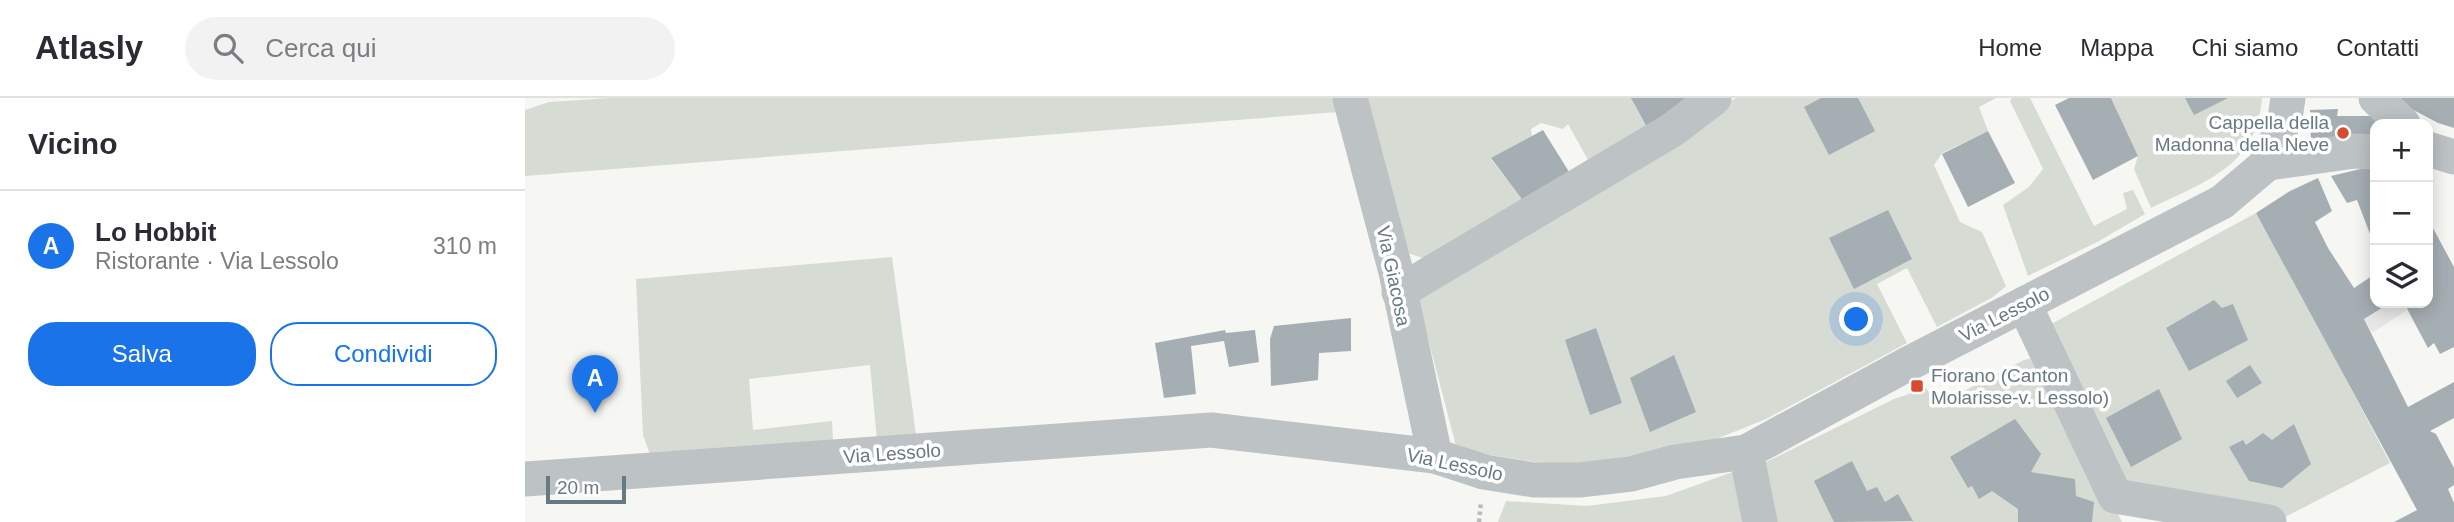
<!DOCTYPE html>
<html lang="it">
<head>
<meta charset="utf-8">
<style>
	:root { --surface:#fff; --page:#f2f2f3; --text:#2b2b33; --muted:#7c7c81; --line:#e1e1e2; --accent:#1a73e8 }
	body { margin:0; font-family:Helvetica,sans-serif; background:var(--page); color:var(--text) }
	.controls { position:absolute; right:21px; top:21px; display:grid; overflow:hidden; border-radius:14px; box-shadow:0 4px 18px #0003 }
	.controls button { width:63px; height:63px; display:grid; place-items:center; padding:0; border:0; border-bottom:2px solid var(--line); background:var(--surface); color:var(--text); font:35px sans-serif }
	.scale { position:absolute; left:21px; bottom:18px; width:80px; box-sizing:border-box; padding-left:7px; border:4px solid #677983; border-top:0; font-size:19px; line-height:24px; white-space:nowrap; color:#677983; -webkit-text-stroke:5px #fff; paint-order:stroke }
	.you { position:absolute; left:1332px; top:222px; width:24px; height:24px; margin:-18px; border:5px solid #fff; border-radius:50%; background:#1a73e8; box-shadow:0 0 0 10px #1a73e833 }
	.badge { display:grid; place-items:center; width:46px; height:46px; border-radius:50%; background:var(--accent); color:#fff; font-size:23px; font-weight:700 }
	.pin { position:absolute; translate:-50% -58px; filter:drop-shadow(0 2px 4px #0008) }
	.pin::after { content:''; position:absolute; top:37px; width:24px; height:21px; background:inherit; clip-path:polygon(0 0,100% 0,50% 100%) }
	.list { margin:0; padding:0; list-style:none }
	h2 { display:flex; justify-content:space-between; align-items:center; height:91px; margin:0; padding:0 28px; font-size:30px }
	h2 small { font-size:23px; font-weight:400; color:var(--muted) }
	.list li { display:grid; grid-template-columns:46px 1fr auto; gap:21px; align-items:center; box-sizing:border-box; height:112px; padding:0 28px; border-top:2px solid var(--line) }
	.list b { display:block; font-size:26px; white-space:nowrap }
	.list p { margin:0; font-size:23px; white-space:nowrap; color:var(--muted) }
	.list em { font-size:23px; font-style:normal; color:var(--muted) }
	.actions { display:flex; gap:14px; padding:21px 28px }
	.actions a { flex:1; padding:16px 0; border:2px solid var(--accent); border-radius:28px; text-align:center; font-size:24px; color:var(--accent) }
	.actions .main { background:var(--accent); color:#fff }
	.icon { flex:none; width:38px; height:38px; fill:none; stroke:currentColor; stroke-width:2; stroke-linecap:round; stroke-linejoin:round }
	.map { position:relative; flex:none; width:1929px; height:424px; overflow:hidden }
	header { display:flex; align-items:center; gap:42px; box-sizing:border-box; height:98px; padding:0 35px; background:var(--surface); border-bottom:2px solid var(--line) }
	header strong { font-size:33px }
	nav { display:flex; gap:38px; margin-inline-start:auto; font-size:24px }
	.search { width:490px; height:63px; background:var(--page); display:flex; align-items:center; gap:18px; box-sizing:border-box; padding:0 24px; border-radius:38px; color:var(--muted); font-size:26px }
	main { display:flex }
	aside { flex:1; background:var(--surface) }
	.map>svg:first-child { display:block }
</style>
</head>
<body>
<header>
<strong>Atlasly</strong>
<div class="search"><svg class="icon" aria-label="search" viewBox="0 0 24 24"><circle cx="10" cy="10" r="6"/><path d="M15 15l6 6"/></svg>Cerca qui</div>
<nav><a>Home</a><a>Mappa</a><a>Chi siamo</a><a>Contatti</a></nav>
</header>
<main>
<aside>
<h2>Vicino<small></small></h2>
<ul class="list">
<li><span class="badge">A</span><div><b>Lo Hobbit</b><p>Ristorante · Via Lessolo</p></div><em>310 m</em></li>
</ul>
<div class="actions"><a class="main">Salva</a><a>Condividi</a></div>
</aside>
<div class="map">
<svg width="1929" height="424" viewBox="0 0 1929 424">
	<rect width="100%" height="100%" fill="#f6f6f3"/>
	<polygon fill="#e7e8e7" points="1865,205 1879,205 1882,212 1847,235 1839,221"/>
	<g fill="#d6dbd3">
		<polygon points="84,0 808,0 813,14 0,78 0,12 24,4"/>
		<polygon points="834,0 1168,0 1067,69 1043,26 1038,31 1016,25 1006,31 1007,38 966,61 999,104 901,161 877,153"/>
		<polygon points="1211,0 1471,0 1454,9 1463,33 1417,55 1409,67 1435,124 1457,134 1481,188 1468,199 1412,229 1382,170 1352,186 1382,245 1241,321 1154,356 1029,367 932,352 891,194"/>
		<polygon points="1487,0 1505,0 1569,128 1602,111 1598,95 1608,92 1620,116 1574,143 1503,178 1478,107 1504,89 1518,71 1485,3"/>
		<path d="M1586 0H1737C1731 69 1681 83 1626 110L1609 71 1613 58Z"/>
		<polygon points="1731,115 1763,170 1865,365 1760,419 1601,390 1517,231"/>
		<polygon points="367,159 391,337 352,343 345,267 224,281 228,332 307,323 308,344 125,356 118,337 111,181"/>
		<polygon points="1515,258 1597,424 1247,424 1233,368 1369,301 1401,290 1412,307 1499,262"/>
		<polygon points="1213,372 1224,424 973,424 981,403 1062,408 1141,398"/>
	</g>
	<g fill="#a5aeb3">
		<polygon points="1106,0 1168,0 1122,29"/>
		<polygon points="1296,0 1333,0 1350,33 1304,57 1279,9"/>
		<polygon points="1544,0 1586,0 1613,58 1568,82 1530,7"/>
		<polygon points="1660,0 1703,0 1669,17"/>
		<polygon points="1866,0 1929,0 1929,30 1913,25"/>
		<polygon points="1813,11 1812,18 1858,18 1857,26 1850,26 1850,45 1786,49 1785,12"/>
		<polygon points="1018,32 1046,77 999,104 966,60"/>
		<polygon points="1463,33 1490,85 1443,109 1417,56"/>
		<polygon points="1848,68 1850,75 1850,149 1832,102 1822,105 1806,78"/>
		<polygon points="1793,80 1807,113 1790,124 1803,150 1829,190 1850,176 1850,205 1865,205 1839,221 1883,309 1929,284 1929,320 1905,333 1911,336 1929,370 1929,387 1923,391 1929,405 1929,424 1869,424 1892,412 1731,115 1765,93"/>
		<polygon points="1363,112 1387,161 1329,191 1304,140"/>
		<polygon points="1903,121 1929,169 1929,249 1915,256 1909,245 1903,250 1879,205 1903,205"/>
		<polygon points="1689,202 1697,210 1708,206 1723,242 1664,273 1641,230"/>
		<polygon points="826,220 826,253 794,255 793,282 746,288 745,241 749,228"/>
		<polygon points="1071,230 1097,305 1065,317 1040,242"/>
		<polygon points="700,232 701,235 730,232 734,264 704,269 699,243 666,248 671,296 639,300 630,245"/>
		<polygon points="1149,257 1171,314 1125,334 1105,280"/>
		<polygon points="1725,267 1737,285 1712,300 1701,283"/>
		<polygon points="1634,291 1657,341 1606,369 1581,320"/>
		<polygon points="1490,321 1516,356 1506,374 1550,381 1551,398 1569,404 1567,424 1493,424 1493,411 1467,393 1454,401 1447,388 1443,390 1425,359"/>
		<polygon points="1769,326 1786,366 1757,390 1724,383 1704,349 1718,342 1721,347 1738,335 1747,342"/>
		<polygon points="1327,363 1342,393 1352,389 1360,404 1373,396 1388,423 1309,424 1289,383"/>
	</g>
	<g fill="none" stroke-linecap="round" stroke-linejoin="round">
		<polyline stroke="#b8bbbd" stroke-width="4.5" stroke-dasharray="3.5 3.5" stroke-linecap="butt" points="954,424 956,404"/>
		<g stroke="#bdc2c5" stroke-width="35">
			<polyline points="825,0 871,174 910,358"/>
			<polyline points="1851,0 1878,26"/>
			<polyline points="1903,51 1929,59"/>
			<polyline points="1743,65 1830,53 1850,54"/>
			<polyline points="874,194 1147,32 1189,0"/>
			<polyline points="1499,206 1590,398 1744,424"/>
			<polyline points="1221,354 1235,424"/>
			<polyline points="0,381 686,332 910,358 959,374 1009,382 1054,382 1106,376 1150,364 1221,354 1379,268 1697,104 1743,65 1760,20 1763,0"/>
		</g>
	</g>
	<g fill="#d94b31" stroke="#fff" stroke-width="2.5">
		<circle cx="1818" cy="35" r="7"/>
		<rect x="1385" y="281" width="14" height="14" rx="3.5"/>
	</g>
	<g text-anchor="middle" stroke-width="7" stroke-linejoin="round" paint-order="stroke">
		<g font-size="19" fill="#677983" stroke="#fff" text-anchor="end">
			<text x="1804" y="31">Cappella della<tspan x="1804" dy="22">Madonna della Neve</tspan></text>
			<text x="1406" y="284" text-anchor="start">Fiorano (Canton<tspan x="1406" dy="22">Molarisse-v. Lessolo)</tspan></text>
		</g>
		<g font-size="19" fill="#677983" stroke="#fff">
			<text transform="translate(869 178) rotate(78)" y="7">Via Giacosa</text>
			<text transform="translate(1479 216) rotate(-27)" y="7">Via Lessolo</text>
			<text transform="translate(367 355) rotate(-4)" y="7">Via Lessolo</text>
			<text transform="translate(930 366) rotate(12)" y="7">Via Lessolo</text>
		</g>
	</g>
</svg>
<div class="controls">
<button>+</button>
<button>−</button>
<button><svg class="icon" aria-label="layers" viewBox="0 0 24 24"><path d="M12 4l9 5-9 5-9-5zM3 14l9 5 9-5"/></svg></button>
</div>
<div class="scale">20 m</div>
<div class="you"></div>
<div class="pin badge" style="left:70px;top:315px">A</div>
</div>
</main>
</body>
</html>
